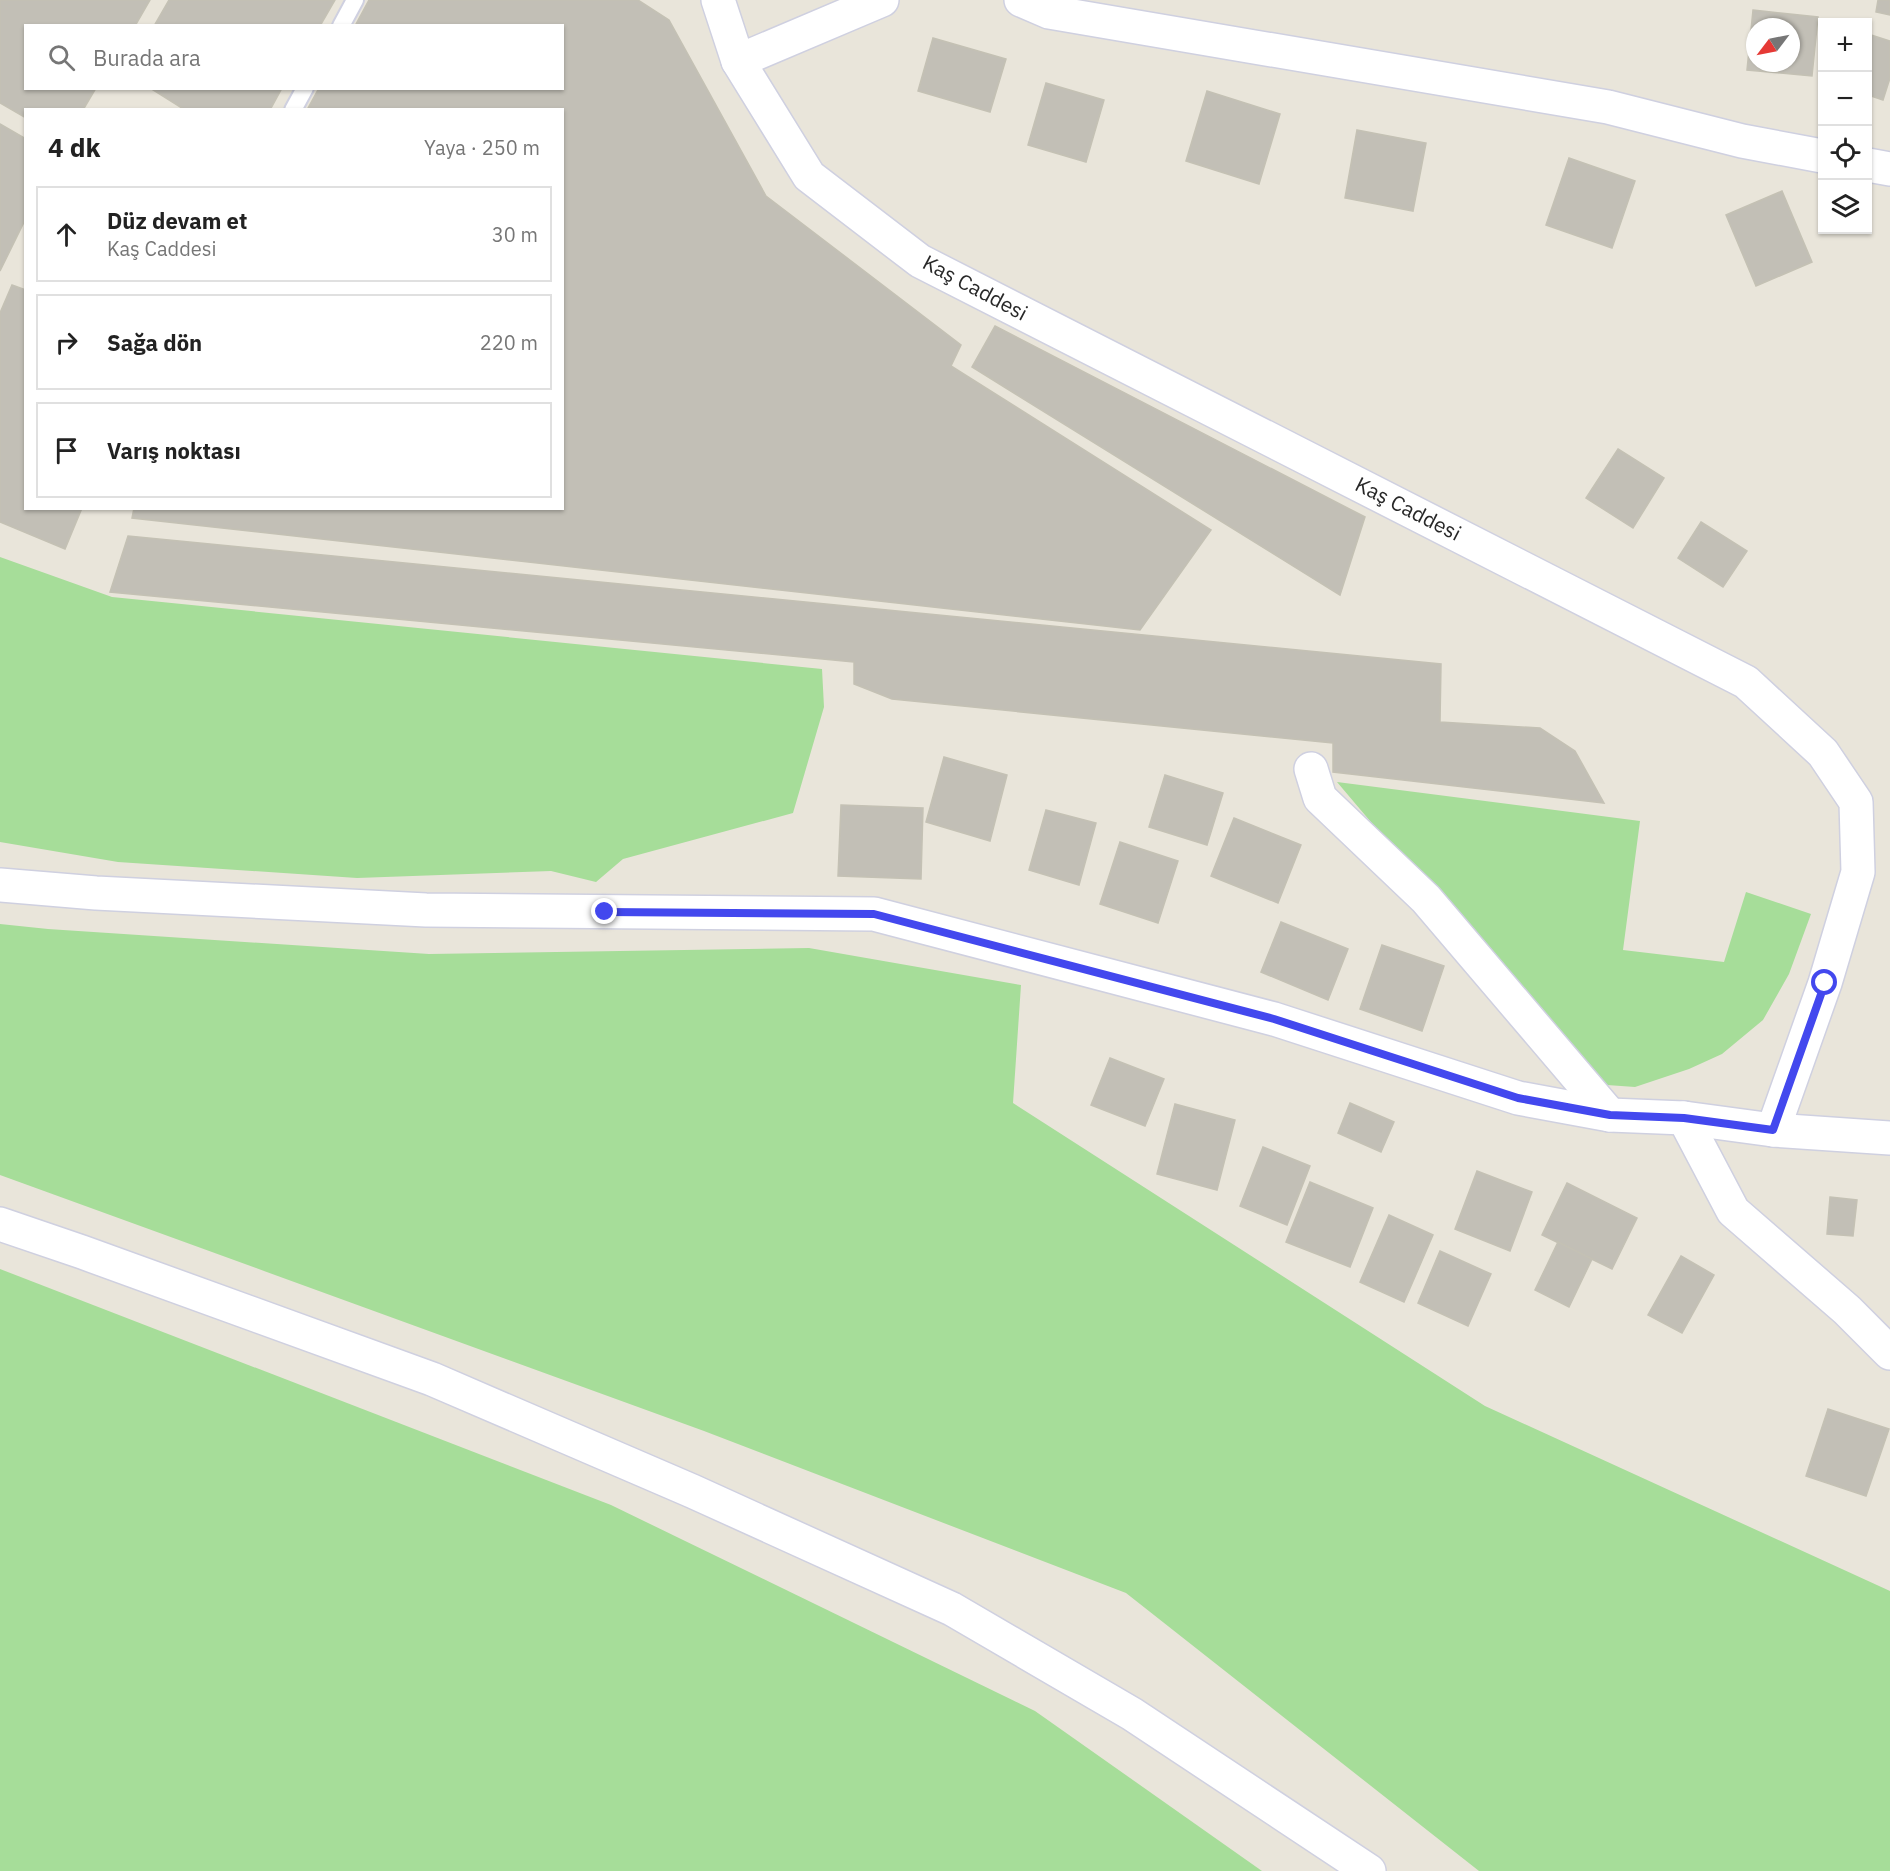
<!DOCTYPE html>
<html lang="tr">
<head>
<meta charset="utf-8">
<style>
	:root { --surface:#fff; --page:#f6f6f6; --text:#222; --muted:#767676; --line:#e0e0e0 }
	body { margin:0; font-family:"IBM Plex Sans",sans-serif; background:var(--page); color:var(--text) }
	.controls { position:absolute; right:18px; top:18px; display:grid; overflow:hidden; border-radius:0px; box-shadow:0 2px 4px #0004 }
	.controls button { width:54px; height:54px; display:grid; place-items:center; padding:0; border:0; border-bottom:2px solid var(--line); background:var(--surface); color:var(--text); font:30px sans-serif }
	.compass { position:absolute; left:1746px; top:18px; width:54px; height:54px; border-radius:50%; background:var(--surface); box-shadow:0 2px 4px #0004; rotate:238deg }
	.stop { position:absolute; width:18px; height:18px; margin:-14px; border:4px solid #4348ee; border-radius:50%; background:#fff }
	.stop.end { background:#4348ee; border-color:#fff; box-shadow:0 2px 6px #0008 }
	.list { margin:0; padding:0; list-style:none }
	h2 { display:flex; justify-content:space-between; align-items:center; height:78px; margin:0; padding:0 24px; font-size:26px }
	h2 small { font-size:20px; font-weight:400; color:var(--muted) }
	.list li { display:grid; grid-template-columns:39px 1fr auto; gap:18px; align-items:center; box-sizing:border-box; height:96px; margin:0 12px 12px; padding:0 12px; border:2px solid var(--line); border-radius:0px }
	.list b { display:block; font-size:22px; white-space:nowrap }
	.list p { margin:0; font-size:20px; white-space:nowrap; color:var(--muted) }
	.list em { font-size:20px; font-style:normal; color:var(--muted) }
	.icon { flex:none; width:33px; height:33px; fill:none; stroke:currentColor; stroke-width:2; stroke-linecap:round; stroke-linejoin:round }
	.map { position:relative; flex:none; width:1890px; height:1871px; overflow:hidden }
	.search { position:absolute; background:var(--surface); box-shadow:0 2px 4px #0004; left:24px; top:24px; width:540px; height:66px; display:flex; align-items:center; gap:15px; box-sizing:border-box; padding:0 21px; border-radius:0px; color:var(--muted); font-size:22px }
	.panel { position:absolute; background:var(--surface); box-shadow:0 2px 4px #0004; left:24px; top:108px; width:540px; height:402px; border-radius:0px }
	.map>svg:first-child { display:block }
</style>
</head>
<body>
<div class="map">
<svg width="1890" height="1871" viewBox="0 0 1890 1871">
	<rect width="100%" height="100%" fill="#e9e5da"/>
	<g fill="#a6dd99">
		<polygon points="0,557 112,597 822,669 824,707 793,813 623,859 596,882 551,871 357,878 118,862 0,842"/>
		<polygon points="1337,782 1640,821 1623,950 1724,962 1746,892 1811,914 1789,974 1763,1020 1722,1054 1689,1069 1635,1087 1593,1084"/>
		<polygon points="0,924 48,929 429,954 809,948 1021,985 1013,1103 1485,1406 1890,1591 1890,1871 1479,1871 1126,1593 704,1431 0,1175"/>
		<polygon points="0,1269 611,1505 1035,1711 1262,1871 0,1871"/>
	</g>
	<g fill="#c2bfb6" stroke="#c4c1b4" stroke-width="1.5" fill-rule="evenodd">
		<polygon points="0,0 150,0 135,26 26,26 26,88 96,88 83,110 26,110 26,118 0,103"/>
		<polygon points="169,0 335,0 320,26 154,26"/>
		<polygon points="369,0 638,0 669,20 766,196 961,345 951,366 1211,530 1140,630 132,518 134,508 562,508 562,110 307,110 319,88 562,88 562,26 355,26"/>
		<polygon points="1878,0 1890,0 1890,15 1876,12"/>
		<path d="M1753 10 1818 17 1812 76 1747 70ZM1755 27H1791V63H1755Z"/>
		<polygon points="1868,34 1890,41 1890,78 1883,100 1868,95"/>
		<polygon points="933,38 1006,59 990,112 918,91"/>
		<polygon points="1046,83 1104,100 1086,162 1028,145"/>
		<polygon points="150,88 282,88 270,110 185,110"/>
		<polygon points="1207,91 1280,114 1259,184 1186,161"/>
		<polygon points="0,124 26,139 26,218 0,271"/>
		<polygon points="1357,130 1426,143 1413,211 1345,198"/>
		<polygon points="1569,158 1635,181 1612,248 1546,225"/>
		<polygon points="1782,191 1812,262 1756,286 1726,215"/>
		<polygon points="12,285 26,290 26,508 82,508 65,549 0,522 0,313"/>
		<polygon points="995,326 1365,517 1340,595 972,367"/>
		<polygon points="1618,449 1664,478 1633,528 1586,498"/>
		<polygon points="1701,522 1747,551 1723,587 1678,558"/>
		<polygon points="128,536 1441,664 1440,722 1540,728 1575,751 1604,803 1333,772 1333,743 892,699 854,684 854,662 110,592"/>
		<polygon points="944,757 1007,775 990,841 926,822"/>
		<polygon points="1165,775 1223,793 1207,845 1149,827"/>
		<polygon points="841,805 923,808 921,879 838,876"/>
		<polygon points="1046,810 1096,823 1079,885 1029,870"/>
		<polygon points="1234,818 1301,845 1278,903 1211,876"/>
		<polygon points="1120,842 1178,861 1158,923 1100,904"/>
		<polygon points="1281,922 1348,949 1328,1000 1261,972"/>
		<polygon points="1382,945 1444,966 1422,1031 1360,1009"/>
		<polygon points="1110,1058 1164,1079 1145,1126 1091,1105"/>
		<polygon points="1350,1103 1394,1122 1381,1152 1338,1133"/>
		<polygon points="1175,1104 1235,1120 1217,1190 1157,1174"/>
		<polygon points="1263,1147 1310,1166 1287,1225 1240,1206"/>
		<polygon points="1477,1171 1532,1192 1510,1251 1455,1229"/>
		<polygon points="1310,1182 1373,1208 1350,1267 1286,1242"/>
		<polygon points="1567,1183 1637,1218 1612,1269 1542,1235"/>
		<polygon points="1830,1197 1857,1200 1853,1236 1827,1234"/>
		<polygon points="1389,1215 1433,1235 1404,1302 1360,1282"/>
		<polygon points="1558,1242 1592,1259 1569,1307 1535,1290"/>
		<polygon points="1440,1251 1491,1274 1468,1326 1418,1303"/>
		<polygon points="1681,1256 1714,1275 1682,1333 1648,1315"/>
		<polygon points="1828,1409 1889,1429 1866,1496 1806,1476"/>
	</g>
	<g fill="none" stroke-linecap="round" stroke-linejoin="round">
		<g stroke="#cfd0e0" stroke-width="20">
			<g id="lane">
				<polyline points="341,26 355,0"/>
				<polyline points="293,110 305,88"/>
			</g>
		</g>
		<g stroke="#cfd0e0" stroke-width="36">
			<g id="street">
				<polyline points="1021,0 1049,12 1608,107 1742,141 1822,156"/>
				<polyline points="738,61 882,0"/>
				<polyline points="1868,165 1890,169"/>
				<polyline points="1311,769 1320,798 1426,899 1610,1115"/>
				<polyline points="1684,1118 1733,1211 1847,1310 1890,1353"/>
			</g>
		</g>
		<g stroke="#cfd0e0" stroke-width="36">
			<g id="secondary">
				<polyline points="718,0 738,61 809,176 920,261 1746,682 1823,753 1856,802 1858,872 1825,983 1773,1130"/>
				<polyline points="0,885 96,893 426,910 874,914 1274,1019 1518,1098 1610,1115 1684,1118 1773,1130 1890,1138"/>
				<polyline points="0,1224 82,1252 432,1379 692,1491 952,1609 1132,1714 1369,1871"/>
			</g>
		</g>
		<use href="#lane" stroke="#fff" stroke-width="16"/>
		<use href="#street" stroke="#fff" stroke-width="33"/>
		<use href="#secondary" stroke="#fff" stroke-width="33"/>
	</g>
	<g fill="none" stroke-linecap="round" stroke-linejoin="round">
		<polyline stroke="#4348ee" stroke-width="8" points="605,912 874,914 1274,1019 1518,1098 1610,1115 1684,1118 1773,1130 1825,983"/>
	</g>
	<g text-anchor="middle" stroke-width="4.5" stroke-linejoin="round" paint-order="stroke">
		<g font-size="21" fill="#282828" stroke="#fff">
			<text transform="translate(975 288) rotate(28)" y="7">Kaş Caddesi</text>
			<text transform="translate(1408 509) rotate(27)" y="7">Kaş Caddesi</text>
		</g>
	</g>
</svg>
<div class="controls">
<button>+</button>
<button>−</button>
<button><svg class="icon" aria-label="locate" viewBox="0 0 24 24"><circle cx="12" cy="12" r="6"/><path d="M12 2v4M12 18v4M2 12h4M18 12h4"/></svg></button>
<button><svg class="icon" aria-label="layers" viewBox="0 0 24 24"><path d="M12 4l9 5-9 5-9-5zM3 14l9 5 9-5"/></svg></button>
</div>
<svg class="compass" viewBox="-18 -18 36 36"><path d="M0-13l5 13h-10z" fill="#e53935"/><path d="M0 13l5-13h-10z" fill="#767676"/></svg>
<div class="stop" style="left:1825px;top:983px"></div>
<div class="stop end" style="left:605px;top:912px"></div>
<div class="search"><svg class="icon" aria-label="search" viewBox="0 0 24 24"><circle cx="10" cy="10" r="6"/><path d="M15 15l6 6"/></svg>Burada ara</div>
<section class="panel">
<h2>4 dk<small>Yaya · 250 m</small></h2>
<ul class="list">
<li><svg class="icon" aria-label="ahead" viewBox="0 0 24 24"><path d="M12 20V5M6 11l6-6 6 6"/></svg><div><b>Düz devam et</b><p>Kaş Caddesi</p></div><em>30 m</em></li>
<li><svg class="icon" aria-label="right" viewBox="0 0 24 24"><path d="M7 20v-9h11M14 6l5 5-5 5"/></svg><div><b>Sağa dön</b></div><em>220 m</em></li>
<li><svg class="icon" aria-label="arrive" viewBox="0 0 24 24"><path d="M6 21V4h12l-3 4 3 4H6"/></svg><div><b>Varış noktası</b></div></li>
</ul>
</section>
</div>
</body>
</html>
